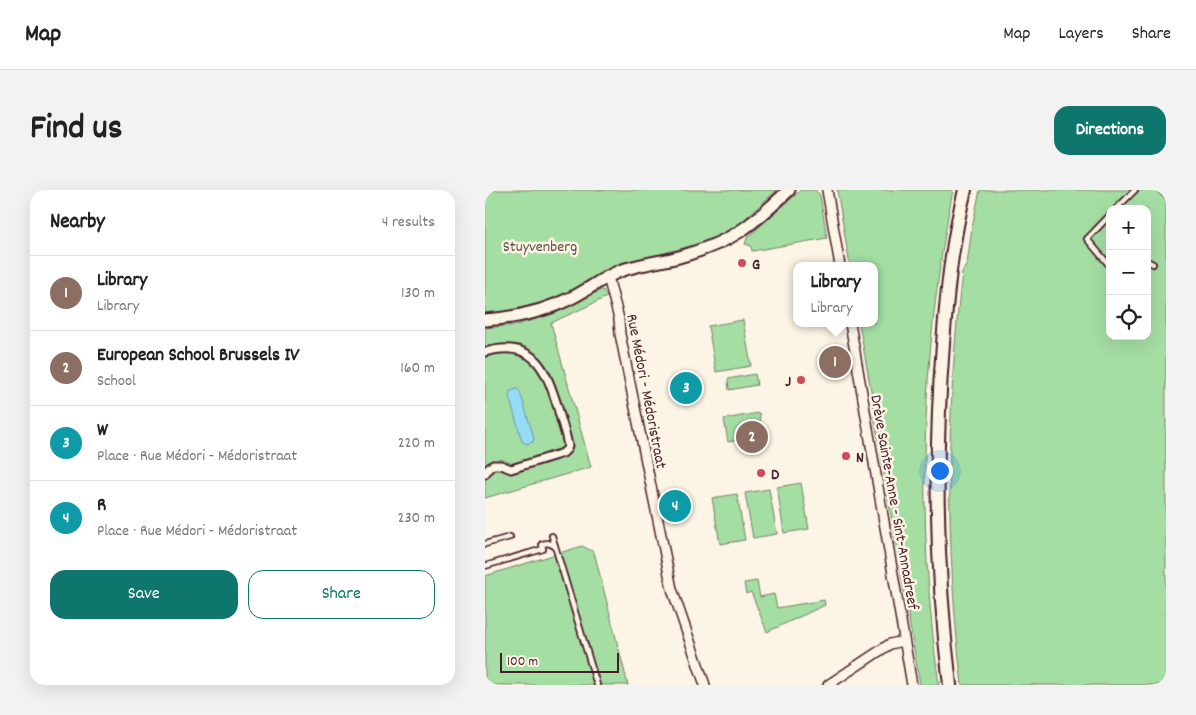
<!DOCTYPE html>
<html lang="en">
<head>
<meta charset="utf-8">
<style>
	:root { --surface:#fff; --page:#f2f2f2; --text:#222; --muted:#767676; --line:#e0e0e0; --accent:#0f766e }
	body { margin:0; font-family:Dekko,sans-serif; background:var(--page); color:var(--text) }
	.controls { position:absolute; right:15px; top:15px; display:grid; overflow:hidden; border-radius:10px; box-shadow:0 5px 20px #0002 }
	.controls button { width:45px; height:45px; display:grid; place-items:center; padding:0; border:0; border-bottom:1px solid var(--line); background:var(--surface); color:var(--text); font:25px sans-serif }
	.scale { position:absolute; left:15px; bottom:12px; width:119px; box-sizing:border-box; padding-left:5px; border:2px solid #4a1f2b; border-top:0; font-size:14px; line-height:18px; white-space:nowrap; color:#4a1f2b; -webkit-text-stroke:4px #fcf5e5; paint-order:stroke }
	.you { position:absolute; left:454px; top:280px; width:18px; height:18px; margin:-12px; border:4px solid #fff; border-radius:50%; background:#1a73e8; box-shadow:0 0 0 8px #1a73e833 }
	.badge { display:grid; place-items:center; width:32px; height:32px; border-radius:50%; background:var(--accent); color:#fff; font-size:16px; font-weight:700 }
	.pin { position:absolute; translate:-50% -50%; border:2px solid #fff; box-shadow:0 1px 5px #0006 }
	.popup { position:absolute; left:308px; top:72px; width:85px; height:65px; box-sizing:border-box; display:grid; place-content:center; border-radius:10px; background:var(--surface); filter:drop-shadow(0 1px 4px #0005); font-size:16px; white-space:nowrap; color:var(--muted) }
	.popup b { font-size:19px; color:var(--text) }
	.popup::after { content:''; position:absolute; left:50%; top:100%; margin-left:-10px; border:10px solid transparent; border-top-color:var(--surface) }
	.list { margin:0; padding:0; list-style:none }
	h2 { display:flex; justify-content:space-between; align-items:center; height:65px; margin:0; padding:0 20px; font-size:21px }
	h2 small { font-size:16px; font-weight:400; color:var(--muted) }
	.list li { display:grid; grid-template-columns:32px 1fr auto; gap:15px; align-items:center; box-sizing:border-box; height:75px; padding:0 20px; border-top:1px solid var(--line) }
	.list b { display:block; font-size:19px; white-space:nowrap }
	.list p { margin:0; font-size:16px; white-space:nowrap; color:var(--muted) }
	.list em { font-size:16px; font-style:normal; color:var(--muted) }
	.actions { display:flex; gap:10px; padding:15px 20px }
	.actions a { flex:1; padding:11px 0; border:1px solid var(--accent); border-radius:15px; text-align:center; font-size:18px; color:var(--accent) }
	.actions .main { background:var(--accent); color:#fff }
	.icon { flex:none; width:28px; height:28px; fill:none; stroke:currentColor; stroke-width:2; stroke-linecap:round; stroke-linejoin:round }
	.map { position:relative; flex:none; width:681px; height:495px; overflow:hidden; border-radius:15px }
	header { display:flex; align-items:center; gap:30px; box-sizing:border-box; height:70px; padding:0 25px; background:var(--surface); border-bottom:1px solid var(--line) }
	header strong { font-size:24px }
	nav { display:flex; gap:28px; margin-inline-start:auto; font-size:18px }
	.intro { display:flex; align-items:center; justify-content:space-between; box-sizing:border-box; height:120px; padding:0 30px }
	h1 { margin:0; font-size:35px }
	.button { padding:12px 22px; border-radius:15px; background:var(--accent); color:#fff; font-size:18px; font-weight:700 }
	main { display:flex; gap:30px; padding:0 30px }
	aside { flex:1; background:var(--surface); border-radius:15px; box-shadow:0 5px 20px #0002 }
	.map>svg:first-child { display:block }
</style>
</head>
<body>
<header>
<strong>Map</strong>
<nav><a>Map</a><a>Layers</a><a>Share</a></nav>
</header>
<div class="intro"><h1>Find us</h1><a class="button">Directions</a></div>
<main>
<aside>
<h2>Nearby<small>4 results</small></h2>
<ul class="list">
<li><span class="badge" style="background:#8d6e63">1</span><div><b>Library</b><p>Library</p></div><em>130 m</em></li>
<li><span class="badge" style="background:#8d6e63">2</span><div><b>European School Brussels IV</b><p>School</p></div><em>160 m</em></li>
<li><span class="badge" style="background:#0f9aa8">3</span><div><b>W</b><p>Place · Rue Médori - Médoristraat</p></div><em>220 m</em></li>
<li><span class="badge" style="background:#0f9aa8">4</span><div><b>R</b><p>Place · Rue Médori - Médoristraat</p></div><em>230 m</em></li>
</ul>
<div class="actions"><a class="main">Save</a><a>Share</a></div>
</aside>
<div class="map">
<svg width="681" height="495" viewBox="0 0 681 495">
	<rect width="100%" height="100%" fill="#fcf5e5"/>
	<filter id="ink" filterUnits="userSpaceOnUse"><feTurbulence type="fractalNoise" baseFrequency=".02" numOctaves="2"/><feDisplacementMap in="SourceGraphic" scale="10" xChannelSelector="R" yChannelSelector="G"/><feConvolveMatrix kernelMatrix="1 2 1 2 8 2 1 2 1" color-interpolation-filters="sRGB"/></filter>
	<g filter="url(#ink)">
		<g fill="#a4dea3" stroke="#777e67" fill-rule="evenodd">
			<polygon points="0,0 292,0 253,35 235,45 209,55 172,65 135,73 83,102 58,112 19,122 0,124"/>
			<polygon points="316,0 330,0 335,5 342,48 267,61 266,56 260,54 262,48"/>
			<path d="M352 0H468C436 162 431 332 454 495H435L389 225 391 224 390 218H389L374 133H389V76H365Z"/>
			<path d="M495 0H681V495H477C460 355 461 222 477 82L482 74 487 37ZM625 19H662V146H625Z"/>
			<polygon points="116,100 118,100 122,107 66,133 106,277 0,308 0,138 31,135 71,123"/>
			<polygon points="258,130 266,176 231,182 223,136"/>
			<polygon points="270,184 272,195 244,200 243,189"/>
			<polygon points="274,223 278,246 243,252 239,229"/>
			<polygon points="316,293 324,339 299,343 292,297"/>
			<polygon points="284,299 292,344 268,348 260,303"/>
			<polygon points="252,304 260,350 235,354 227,308"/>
			<polygon points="97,356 109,362 143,495 0,495 0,386"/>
			<polygon points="272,391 275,407 289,404 292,418 339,410 340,415 282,442 266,402 261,404 259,393"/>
		</g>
		<polygon fill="#94ddf6" stroke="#7691a5" points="32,199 35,202 49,248 48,252 41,254 37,251 24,206 25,201"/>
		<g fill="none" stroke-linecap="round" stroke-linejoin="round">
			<g stroke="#4a1f2b" stroke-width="8">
				<g id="service">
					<polyline points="676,0 681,5"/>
					<polyline points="631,19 650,0"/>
					<polyline points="625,25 602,49 625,76"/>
					<polyline points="662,71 668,74"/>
					<polyline points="67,346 112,495"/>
					<polyline points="0,354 25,347"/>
					<polyline points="0,376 58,359 57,354 63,353 70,356"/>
				</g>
			</g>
			<g stroke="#4a1f2b" stroke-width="11">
				<path id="pedestrian" d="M0 162C49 148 61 179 73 218 76 231 81 243 83 256L82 259 78 263 26 279 16 275H8L3 279 0 284"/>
			</g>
			<g stroke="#4a1f2b" stroke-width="12">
				<g id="minor">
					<polyline points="342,0 355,76"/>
					<polyline points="123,87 134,129 135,144 187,399 220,495"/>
					<polyline points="365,133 427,495"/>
					<polyline points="343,495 405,454 419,451"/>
				</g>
			</g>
			<g stroke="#4a1f2b" stroke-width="15">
				<path id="tertiary" d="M0 130C30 128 61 121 88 107 104 99 119 87 135 81 154 74 175 72 194 67 247 52 265 37 304 0"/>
			</g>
			<g stroke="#4a1f2b" stroke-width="16">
				<path id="secondary" d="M465 495C451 381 449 268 458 154 462 102 467 50 480 0"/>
			</g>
			<use href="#service" stroke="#fcf5e5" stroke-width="4.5"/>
			<use href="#pedestrian" stroke="#fcf5e5" stroke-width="7"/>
			<use href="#minor" stroke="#fcf5e5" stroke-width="9"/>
			<use href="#tertiary" stroke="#fcf5e5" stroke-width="11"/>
			<use href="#secondary" stroke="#fcf5e5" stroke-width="12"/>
		</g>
	</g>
	<g fill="#d1495b" stroke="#fcf5e5" stroke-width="2">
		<circle cx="257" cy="73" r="5"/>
		<circle cx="316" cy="190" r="5"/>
		<circle cx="361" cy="266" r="5"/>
		<circle cx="276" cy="283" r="5"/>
	</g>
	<g text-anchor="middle" stroke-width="5" stroke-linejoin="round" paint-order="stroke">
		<g font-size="16" fill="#604f49" stroke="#fcf5e5">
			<text x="55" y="61">Stuyvenberg</text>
		</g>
		<g font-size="16" font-weight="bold" fill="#4a1f2b" stroke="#fcf5e5" text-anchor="start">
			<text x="267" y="79">G</text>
			<text x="306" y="196" text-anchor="end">J</text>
			<text x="371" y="272">N</text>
			<text x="286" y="289">D</text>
		</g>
		<g font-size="16" fill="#4a1f2b" stroke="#fcf5e5">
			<text transform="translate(163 201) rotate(79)" y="6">Rue Médori - Médoristraat</text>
			<text transform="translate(411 312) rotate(80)" y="6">Drève Sainte-Anne - Sint-Annadreef</text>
		</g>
	</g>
</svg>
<div class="controls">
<button>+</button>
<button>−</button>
<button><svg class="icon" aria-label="locate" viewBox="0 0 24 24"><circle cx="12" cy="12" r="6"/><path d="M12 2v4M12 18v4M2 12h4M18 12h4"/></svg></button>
</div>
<div class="scale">100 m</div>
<div class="you"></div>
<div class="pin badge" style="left:350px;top:172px;background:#8d6e63">1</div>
<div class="popup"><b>Library</b>Library</div>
<div class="pin badge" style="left:267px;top:247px;background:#8d6e63">2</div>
<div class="pin badge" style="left:201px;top:198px;background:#0f9aa8">3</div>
<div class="pin badge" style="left:190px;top:316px;background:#0f9aa8">4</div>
</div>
</main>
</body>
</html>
